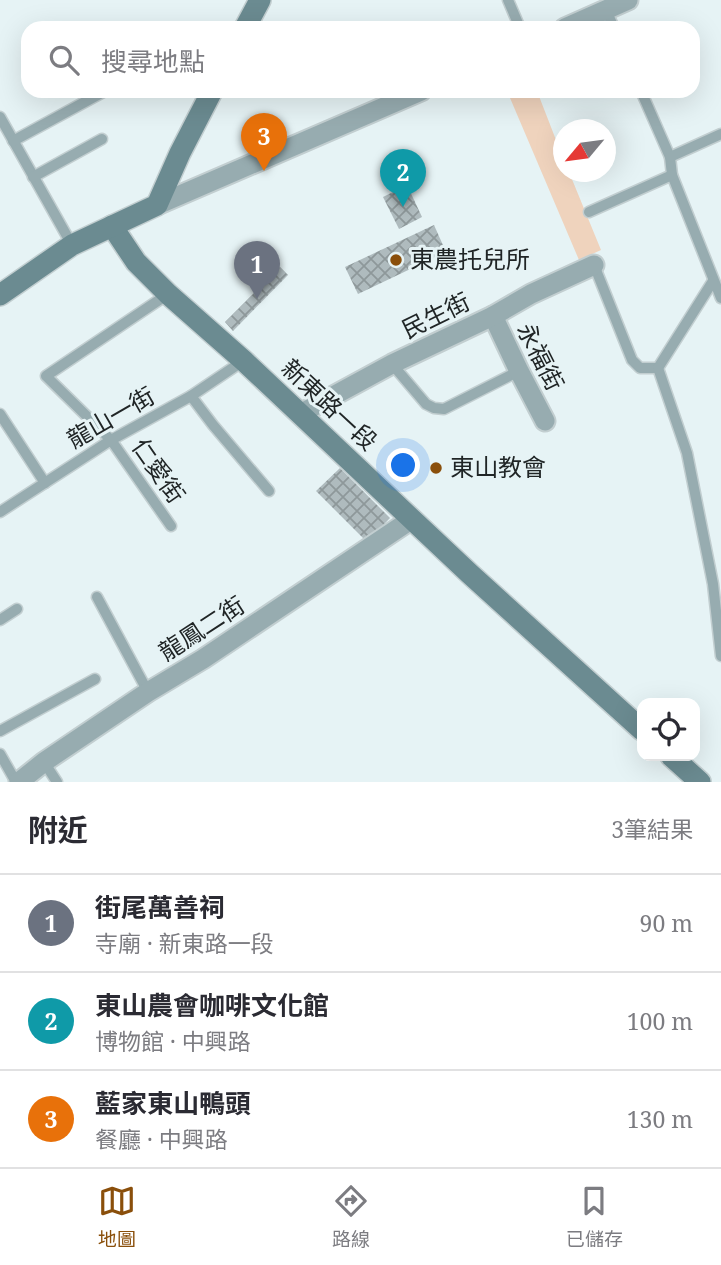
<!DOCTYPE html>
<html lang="zh-TW">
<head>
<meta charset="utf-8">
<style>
	:root { --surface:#fff; --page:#f2f2f3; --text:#2b2b33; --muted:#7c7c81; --line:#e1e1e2; --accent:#8a4f0b }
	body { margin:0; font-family:"Noto Serif","Noto Sans TC",serif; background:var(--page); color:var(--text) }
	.controls { position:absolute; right:21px; bottom:21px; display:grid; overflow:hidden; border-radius:14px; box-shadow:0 7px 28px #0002 }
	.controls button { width:63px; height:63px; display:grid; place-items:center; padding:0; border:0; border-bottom:2px solid var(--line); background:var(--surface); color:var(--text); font:35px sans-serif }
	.compass { position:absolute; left:553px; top:119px; width:63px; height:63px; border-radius:50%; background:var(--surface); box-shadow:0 7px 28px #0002; rotate:241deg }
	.you { position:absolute; left:404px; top:466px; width:24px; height:24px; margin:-18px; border:5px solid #fff; border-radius:50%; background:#1a73e8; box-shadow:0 0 0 10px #1a73e833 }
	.badge { display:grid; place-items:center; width:46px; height:46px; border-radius:50%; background:var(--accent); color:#fff; font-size:23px; font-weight:700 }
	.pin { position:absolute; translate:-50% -58px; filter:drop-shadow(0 2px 4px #0008) }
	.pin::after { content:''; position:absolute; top:37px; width:24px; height:21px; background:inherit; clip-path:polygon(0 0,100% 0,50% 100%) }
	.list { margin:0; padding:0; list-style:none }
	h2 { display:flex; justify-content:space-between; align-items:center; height:91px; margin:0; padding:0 28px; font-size:30px }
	h2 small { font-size:23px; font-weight:400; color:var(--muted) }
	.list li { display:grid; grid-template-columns:46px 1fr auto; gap:21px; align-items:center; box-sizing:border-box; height:98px; padding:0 28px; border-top:2px solid var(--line) }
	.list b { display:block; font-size:26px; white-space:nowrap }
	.list p { margin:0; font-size:23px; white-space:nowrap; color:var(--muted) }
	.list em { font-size:23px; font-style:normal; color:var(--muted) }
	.icon { flex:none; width:38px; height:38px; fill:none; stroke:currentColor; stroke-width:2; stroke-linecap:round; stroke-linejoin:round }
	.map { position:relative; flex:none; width:721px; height:782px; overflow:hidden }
	.search { position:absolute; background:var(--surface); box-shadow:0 7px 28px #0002; left:21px; right:21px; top:21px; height:77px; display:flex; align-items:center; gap:18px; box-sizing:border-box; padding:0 24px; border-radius:21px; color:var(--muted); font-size:26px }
	.sheet { height:385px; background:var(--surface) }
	nav { display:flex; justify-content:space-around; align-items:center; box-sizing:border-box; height:98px; border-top:2px solid var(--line); background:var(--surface); font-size:19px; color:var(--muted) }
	nav a { display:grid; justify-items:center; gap:4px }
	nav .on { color:var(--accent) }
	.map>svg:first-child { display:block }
</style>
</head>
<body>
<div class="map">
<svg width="721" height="782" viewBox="0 0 721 782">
	<defs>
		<pattern id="building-cross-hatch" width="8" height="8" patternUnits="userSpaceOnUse" patternTransform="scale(1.75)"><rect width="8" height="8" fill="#afbbbe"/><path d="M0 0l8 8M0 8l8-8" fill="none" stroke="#8e989a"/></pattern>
	</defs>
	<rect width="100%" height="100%" fill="#e6f3f5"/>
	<polygon fill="#efd3bd" points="507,91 537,91 563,158 564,172 569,172 601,250 579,260"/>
	<g fill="url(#building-cross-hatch)">
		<polygon points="407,185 422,217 399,229 383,197"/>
		<polygon points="434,225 446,252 358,294 345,267"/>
		<polygon points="280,267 288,275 233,331 225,322"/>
		<polygon points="340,468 390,518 367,542 316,491"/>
	</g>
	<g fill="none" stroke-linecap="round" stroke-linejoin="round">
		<g stroke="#c2ced0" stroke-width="13">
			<g id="lane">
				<polyline points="508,0 520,28"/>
				<polyline points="606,10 614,28"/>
				<polyline points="641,91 670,157 672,175 721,298"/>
				<polyline points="0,117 72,245"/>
				<polyline points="13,141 105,91"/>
				<polyline points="670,157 721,134"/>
				<polyline points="33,177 102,139"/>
				<polyline points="589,212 672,175"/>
				<polyline points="594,265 632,360 640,368 658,368 713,281"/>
				<polyline points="168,294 46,376 111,440 171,526"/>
				<polyline points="392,364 426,404 434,408 444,409 519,371"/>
				<polyline points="658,368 687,453 713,584 721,656"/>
				<polyline points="191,396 213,425 269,491"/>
				<polyline points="0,414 45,483"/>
				<polyline points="0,512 111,440 191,396 243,361"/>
				<polyline points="97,597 148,692"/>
				<polyline points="0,620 17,609"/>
				<polyline points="0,731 95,679"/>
				<polyline points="0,754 16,782"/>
				<polyline points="44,762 57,782"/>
			</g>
		</g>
		<g stroke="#c2ced0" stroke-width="23">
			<g id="street">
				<polyline points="565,28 628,0"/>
				<polyline points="157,205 421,91"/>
				<polyline points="493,316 519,371 545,421"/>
				<polyline points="300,414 392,364 493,316 531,294 594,265"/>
				<polyline points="19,782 44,762 148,692 203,659 412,519"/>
			</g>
		</g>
		<g stroke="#c2ced0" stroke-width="24">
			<g id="secondary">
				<polyline points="245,28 260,0"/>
				<polyline points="112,226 136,262 168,294 244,361 470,574 642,730"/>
				<polyline points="0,295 72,245 157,205 180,153 212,91"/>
				<polyline points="671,756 700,782"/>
			</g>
		</g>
		<use href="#lane" stroke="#97acb0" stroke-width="10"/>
		<use href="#street" stroke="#97acb0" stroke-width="19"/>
		<use href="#secondary" stroke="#6b8b91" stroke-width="21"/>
	</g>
	<g fill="#8a4f0b" stroke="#e6f3f5" stroke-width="2.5">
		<circle cx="396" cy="260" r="7"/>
		<circle cx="436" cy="468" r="7"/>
	</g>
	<g text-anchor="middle" stroke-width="6" stroke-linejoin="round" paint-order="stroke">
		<g font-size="24" fill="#202526" stroke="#e6f3f5" text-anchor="start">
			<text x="410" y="268">東農托兒所</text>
			<text x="450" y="476">東山教會</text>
		</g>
		<g font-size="24" fill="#202526" stroke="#e6f3f5">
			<text transform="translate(436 316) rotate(-26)" y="8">民生街</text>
			<text transform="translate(540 357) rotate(63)" y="8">永福街</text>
			<text transform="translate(329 405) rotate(43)" y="8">新東路一段</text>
			<text transform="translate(111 418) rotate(-30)" y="8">龍山一街</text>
			<text transform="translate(158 471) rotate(55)" y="8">仁愛街</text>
			<text transform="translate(202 629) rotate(-33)" y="8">龍鳳二街</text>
		</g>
	</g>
</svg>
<div class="controls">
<button><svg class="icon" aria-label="locate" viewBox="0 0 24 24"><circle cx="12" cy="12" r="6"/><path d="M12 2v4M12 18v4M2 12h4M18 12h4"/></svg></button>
</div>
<svg class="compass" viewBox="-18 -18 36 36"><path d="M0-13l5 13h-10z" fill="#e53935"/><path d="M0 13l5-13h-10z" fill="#7c7c81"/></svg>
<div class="you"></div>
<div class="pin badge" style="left:257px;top:299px;background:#6b7280">1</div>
<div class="pin badge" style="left:403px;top:207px;background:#0f9aa8">2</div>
<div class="pin badge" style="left:264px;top:171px;background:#e8710a">3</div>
<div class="search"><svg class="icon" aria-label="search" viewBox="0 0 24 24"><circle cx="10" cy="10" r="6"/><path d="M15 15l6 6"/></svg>搜尋地點</div>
</div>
<section class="sheet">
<h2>附近<small>3筆結果</small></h2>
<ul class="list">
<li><span class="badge" style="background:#6b7280">1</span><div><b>街尾萬善祠</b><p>寺廟 · 新東路一段</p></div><em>90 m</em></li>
<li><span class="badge" style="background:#0f9aa8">2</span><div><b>東山農會咖啡文化館</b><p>博物館 · 中興路</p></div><em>100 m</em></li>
<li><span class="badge" style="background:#e8710a">3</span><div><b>藍家東山鴨頭</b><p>餐廳 · 中興路</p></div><em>130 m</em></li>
</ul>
</section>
<nav>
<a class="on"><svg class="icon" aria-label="map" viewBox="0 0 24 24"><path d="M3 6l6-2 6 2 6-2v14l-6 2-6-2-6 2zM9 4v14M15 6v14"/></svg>地圖</a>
<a><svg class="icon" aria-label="directions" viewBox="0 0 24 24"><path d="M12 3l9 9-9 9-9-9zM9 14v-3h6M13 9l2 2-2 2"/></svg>路線</a>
<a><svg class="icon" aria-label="saved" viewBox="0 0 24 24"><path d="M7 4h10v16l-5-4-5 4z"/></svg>已儲存</a>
</nav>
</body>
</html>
